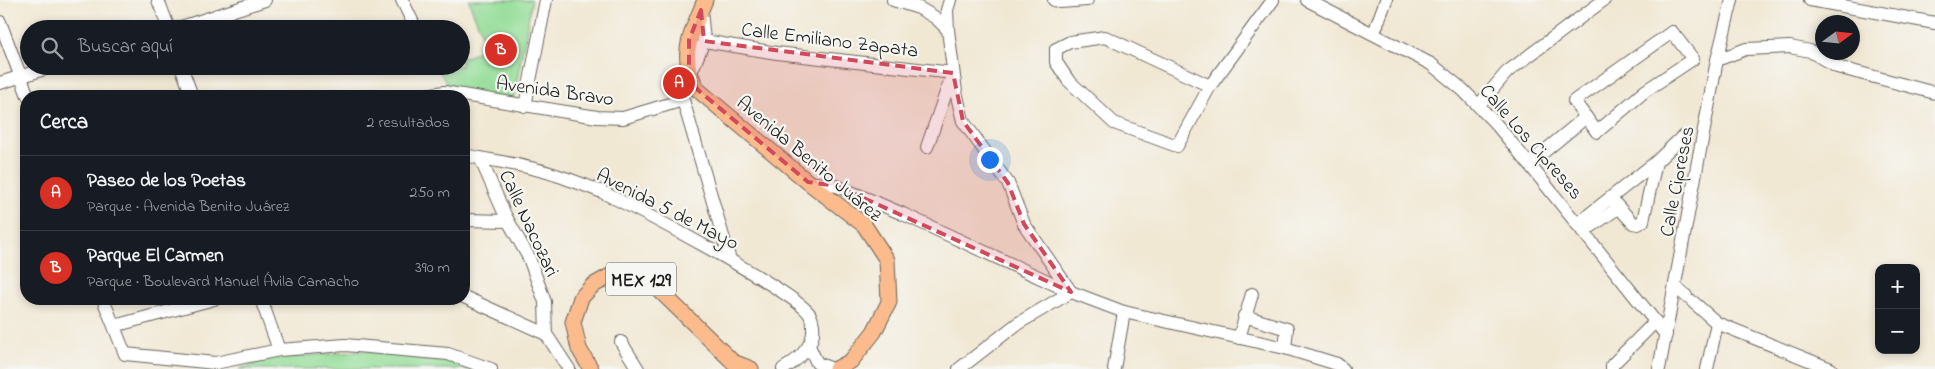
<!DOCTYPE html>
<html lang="es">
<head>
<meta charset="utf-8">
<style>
	:root { --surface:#171b24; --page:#20242c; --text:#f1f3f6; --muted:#9ea1a6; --line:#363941; --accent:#d93025 }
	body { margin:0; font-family:"Indie Flower",sans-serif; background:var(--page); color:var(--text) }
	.controls { position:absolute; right:15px; bottom:15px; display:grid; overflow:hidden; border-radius:10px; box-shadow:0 2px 8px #0003 }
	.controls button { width:45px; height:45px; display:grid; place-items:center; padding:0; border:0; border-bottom:1px solid var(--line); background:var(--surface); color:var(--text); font:25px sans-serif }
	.compass { position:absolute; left:1815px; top:15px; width:45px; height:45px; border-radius:50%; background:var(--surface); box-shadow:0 2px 8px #0003; rotate:75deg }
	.you { position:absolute; left:989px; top:159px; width:18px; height:18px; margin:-12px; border:4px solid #fff; border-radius:50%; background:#1a73e8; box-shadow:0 0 0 8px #1a73e833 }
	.badge { display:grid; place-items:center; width:32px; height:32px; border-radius:50%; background:var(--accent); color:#fff; font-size:16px; font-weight:700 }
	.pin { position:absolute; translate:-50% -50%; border:2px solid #fff; box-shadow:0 1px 5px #0006 }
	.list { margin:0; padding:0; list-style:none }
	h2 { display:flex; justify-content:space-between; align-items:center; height:65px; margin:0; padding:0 20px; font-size:21px }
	h2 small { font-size:16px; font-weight:400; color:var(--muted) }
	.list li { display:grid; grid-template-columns:32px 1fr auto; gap:15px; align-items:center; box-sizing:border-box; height:75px; padding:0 20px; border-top:1px solid var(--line) }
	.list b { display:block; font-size:19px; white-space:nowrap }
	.list p { margin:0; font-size:16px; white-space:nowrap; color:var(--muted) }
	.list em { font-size:16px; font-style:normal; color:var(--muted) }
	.icon { flex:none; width:28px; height:28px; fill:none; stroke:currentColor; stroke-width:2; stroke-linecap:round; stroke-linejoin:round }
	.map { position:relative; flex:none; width:1935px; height:369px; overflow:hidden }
	.search { position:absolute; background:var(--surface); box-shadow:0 2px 8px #0003; left:20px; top:20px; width:450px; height:55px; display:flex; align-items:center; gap:12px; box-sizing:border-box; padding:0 18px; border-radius:28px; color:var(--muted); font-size:19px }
	.panel { position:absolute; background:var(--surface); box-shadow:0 2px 8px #0003; left:20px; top:90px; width:450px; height:215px; border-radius:20px }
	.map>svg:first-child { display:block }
</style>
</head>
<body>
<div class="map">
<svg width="1935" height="369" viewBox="0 0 1935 369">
	<rect width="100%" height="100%" fill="#f6f6f2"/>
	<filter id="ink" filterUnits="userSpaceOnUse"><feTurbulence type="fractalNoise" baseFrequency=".02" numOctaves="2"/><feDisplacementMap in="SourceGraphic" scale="10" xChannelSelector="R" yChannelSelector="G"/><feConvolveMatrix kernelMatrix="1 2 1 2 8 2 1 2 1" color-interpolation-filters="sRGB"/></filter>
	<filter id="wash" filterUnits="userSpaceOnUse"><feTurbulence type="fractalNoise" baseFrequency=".0096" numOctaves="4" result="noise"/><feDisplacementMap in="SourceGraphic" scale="20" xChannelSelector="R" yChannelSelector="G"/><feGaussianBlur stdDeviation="1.12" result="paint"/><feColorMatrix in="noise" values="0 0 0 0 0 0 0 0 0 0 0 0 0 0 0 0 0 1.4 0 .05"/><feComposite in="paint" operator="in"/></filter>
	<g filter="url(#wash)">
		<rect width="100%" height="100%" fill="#f1e8d4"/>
		<g fill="#94dd98" stroke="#587c5a">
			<path d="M469 0H532L513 102 451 91 438 69 439 66H461V58C500 50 474 23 469 0Z"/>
			<polygon points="678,72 689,94 669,93"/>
			<polygon points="364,351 435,358 478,369 239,369 269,359"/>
		</g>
	</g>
	<g filter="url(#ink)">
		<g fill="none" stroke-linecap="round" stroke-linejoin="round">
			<g stroke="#67635c" stroke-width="14">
				<g id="minor">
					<polyline points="158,0 169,29"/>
					<polyline points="402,0 416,29"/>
					<polyline points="893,0 919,8 936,18 948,30 956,92 963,121 1008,183 1024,224 1071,292"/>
					<polyline points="1054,0 1060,2 1087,0"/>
					<polyline points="1307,0 1431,64 1463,90 1496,124 1529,164 1666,335"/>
					<polyline points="1810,0 1935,23"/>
					<polyline points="217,15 222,29"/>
					<polyline points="0,22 28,96"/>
					<polyline points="175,29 265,0"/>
					<polyline points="948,30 947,10 950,0"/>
					<polygon points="1672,32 1693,59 1645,91 1597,132 1574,101"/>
					<polyline points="1374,33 1386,0"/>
					<polyline points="704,41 777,53 953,73"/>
					<polyline points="1717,60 1746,49 1790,47 1810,51 1837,67 1935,93"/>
					<polyline points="181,66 192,96"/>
					<polyline points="690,75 704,41 701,10"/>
					<polyline points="0,83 54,66"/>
					<polyline points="1210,86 1105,37 1070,42 1056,49 1056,62 1068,80 1114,123 1177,146 1210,86 1273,0"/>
					<polyline points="420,96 444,92 597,117 623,118 683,100 730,260"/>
					<polyline points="1479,105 1507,72 1604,0"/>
					<polyline points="525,106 546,0"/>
					<polyline points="927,147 949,84 954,79"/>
					<path d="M464 155C494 161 527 165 556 175 572 180 587 186 602 192 632 206 800 294 810 315 821 339 802 358 783 369"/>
					<polyline points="480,158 506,217 529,258 545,302 546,334"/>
					<polyline points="1529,164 1586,117"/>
					<polyline points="808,182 837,186 903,214 1071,292 1124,312 1285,348 1337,364 1343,369"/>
					<polyline points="1611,199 1633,223 1638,224 1643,221 1656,162"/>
					<polyline points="464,220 508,221"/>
					<polyline points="1577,224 1656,162 1682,137"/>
					<polyline points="1583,232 1618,208"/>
					<polyline points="1675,286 1686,296"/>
					<polyline points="464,297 546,334 569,369"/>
					<polyline points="103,299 125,354 215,363 279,350 345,345 448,354 491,369"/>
					<polyline points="261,299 279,350"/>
					<polyline points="1693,302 1717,323 1831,369"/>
					<polyline points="1244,316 1287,329 1285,348"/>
					<polyline points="114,326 214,299"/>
					<polyline points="1239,338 1252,294"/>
					<polyline points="621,342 638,369"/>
					<polyline points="809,346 817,363 833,369"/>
					<polyline points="959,369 1017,324 1071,292"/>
					<polyline points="1114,369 1124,312"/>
					<polyline points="1612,369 1612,365 1655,322"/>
					<polyline points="1659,369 1717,60 1732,0"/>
					<polyline points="1707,369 1717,323"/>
				</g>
			</g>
			<g stroke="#67635c" stroke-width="17">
				<g id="major">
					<path d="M705 0C692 32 677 57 698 90L808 182 864 225 887 260 889 302 874 332 851 361 836 369"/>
					<polyline points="591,369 579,349 573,322 581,298 592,286 608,277 632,275 654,285 733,362 751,369"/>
				</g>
			</g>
			<use href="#minor" stroke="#fff" stroke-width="12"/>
			<use href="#major" stroke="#fbbb8c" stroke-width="15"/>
		</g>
	</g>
	<path fill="#d1495b" fill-opacity="0.2" stroke="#d1495b" stroke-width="4" stroke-dasharray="10 6" stroke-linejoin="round" d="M701 10 704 41 953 73 963 121 1008 183 1024 224 1071 292 837 186 808 182 698 90 689 76V40Z"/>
	<g text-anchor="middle" stroke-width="4.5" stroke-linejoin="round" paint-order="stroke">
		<rect fill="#f6f6f2" stroke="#5d5d5c" stroke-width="1" x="606" y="262.5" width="70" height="33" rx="4"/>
		<g font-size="19" font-weight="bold" fill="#1c1c1c">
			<text x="641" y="286">MEX 129</text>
		</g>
		<g font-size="20" fill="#1c1c1c" stroke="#f6f6f2">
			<text transform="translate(830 39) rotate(7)" y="7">Calle Emiliano Zapata</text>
			<text transform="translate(555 90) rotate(8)" y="7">Avenida Bravo</text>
			<text transform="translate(1532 141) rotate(49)" y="7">Calle Los Cipreses</text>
			<text transform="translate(810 158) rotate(40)" y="7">Avenida Benito Juárez</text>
			<text transform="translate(1676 181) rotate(-79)" y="7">Calle Cipreses</text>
			<text transform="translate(668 208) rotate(27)" y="7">Avenida 5 de Mayo</text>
			<text transform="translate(530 223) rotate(65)" y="7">Calle Nacozari</text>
		</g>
	</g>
</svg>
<div class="controls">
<button>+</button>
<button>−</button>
</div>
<svg class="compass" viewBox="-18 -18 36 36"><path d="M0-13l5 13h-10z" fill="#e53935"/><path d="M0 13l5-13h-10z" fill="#9ea1a6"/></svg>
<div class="you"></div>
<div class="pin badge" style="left:679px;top:83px">A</div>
<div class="pin badge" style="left:501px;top:50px">B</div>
<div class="search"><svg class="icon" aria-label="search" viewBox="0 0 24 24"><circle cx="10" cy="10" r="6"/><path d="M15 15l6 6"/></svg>Buscar aquí</div>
<section class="panel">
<h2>Cerca<small>2 resultados</small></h2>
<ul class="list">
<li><span class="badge">A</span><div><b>Paseo de los Poetas</b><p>Parque · Avenida Benito Juárez</p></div><em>250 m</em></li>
<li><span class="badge">B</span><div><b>Parque El Carmen</b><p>Parque · Boulevard Manuel Ávila Camacho</p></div><em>390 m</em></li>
</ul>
</section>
</div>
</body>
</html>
